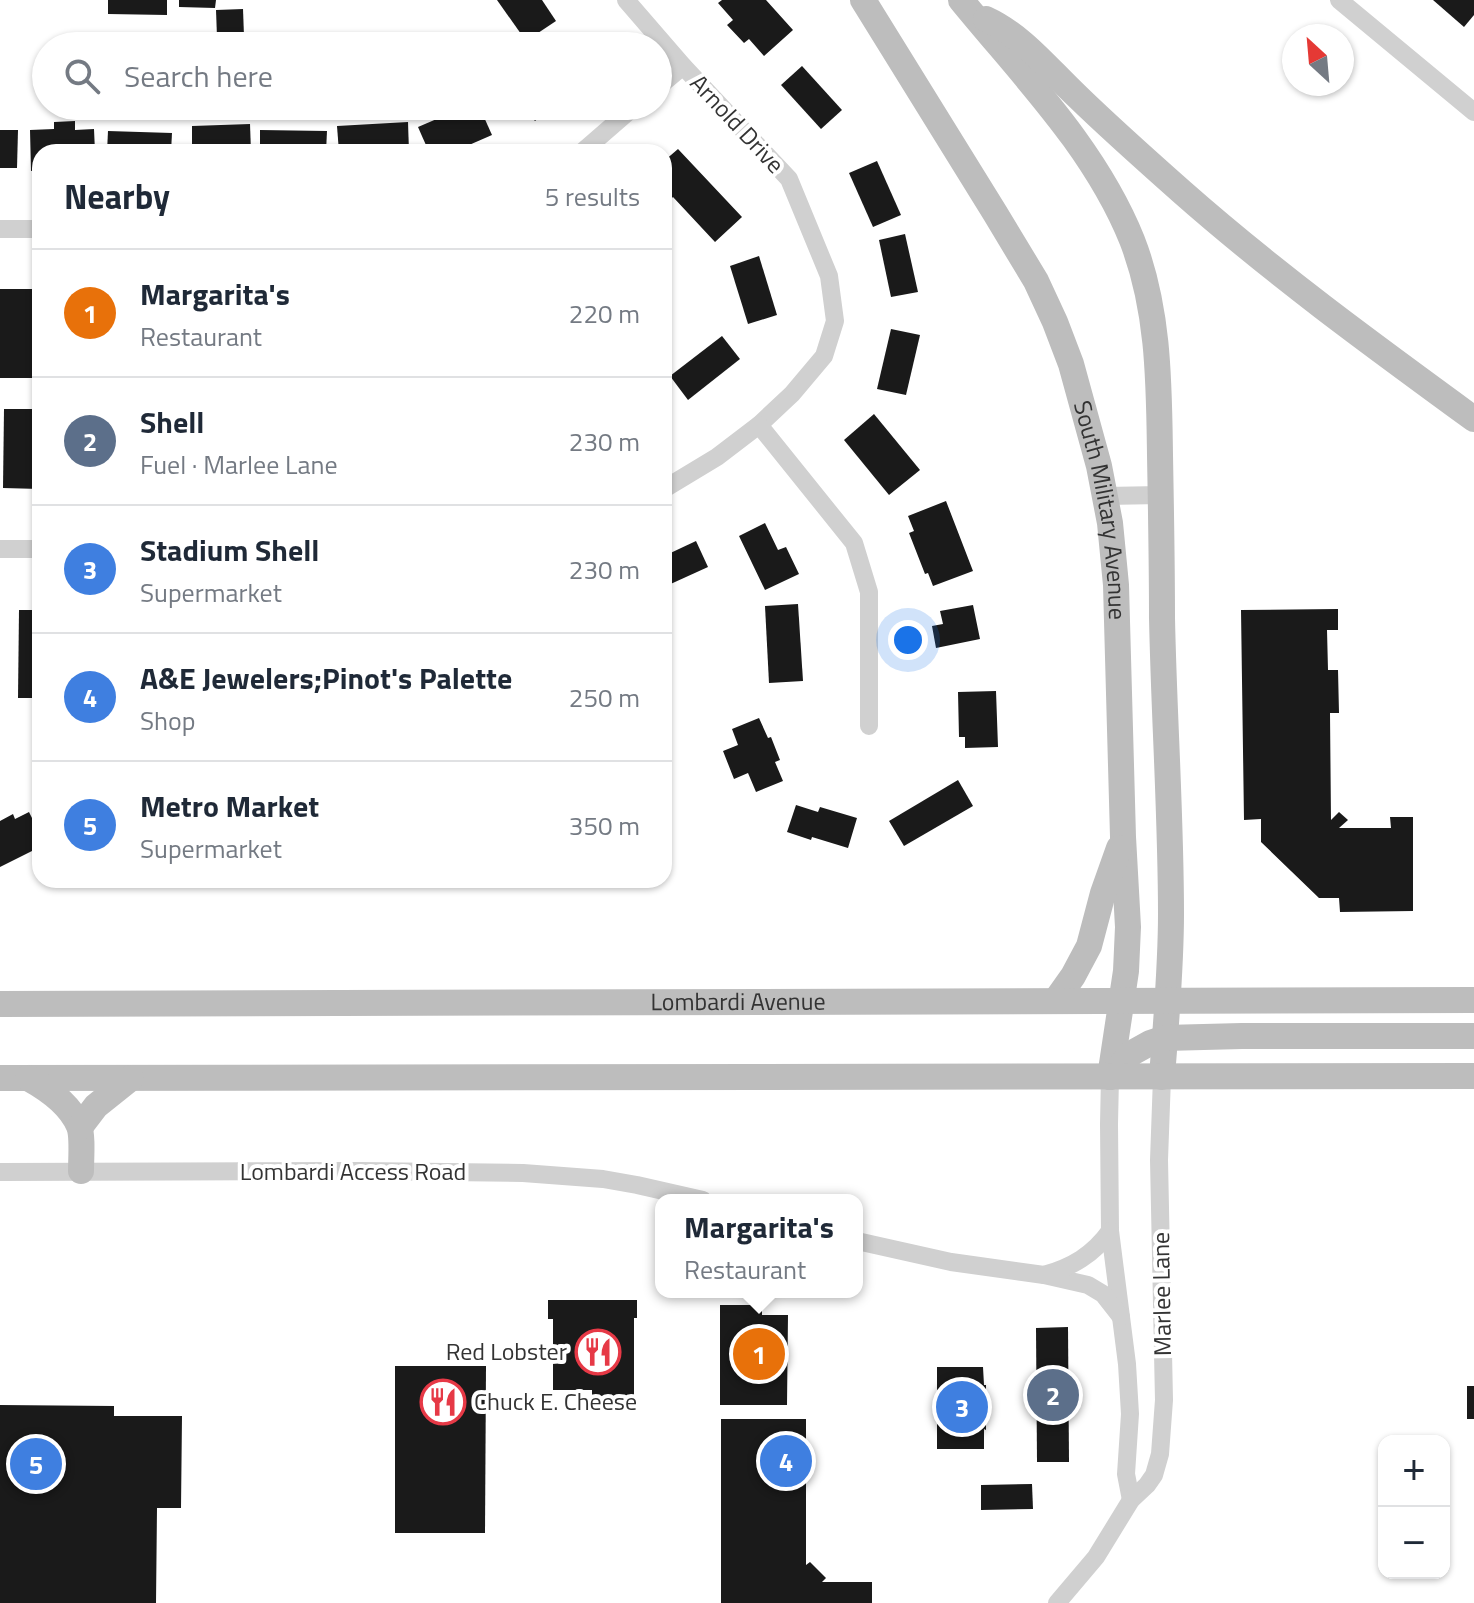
<!DOCTYPE html>
<html lang="en">
<head>
<meta charset="utf-8">
<style>
	:root { --surface:#fff; --page:#f2f2f3; --text:#1f2937; --muted:#747a83; --line:#e0e1e3; --accent:#e63946 }
	body { margin:0; font-family:"Titillium Web",sans-serif; background:var(--page); color:var(--text) }
	.controls { position:absolute; right:24px; bottom:24px; display:grid; overflow:hidden; border-radius:16px; box-shadow:0 2px 6px #0004 }
	.controls button { width:72px; height:72px; display:grid; place-items:center; padding:0; border:0; border-bottom:2px solid var(--line); background:var(--surface); color:var(--text); font:40px sans-serif }
	.compass { position:absolute; left:1282px; top:24px; width:72px; height:72px; border-radius:50%; background:var(--surface); box-shadow:0 2px 6px #0004; rotate:334deg }
	.you { position:absolute; left:908px; top:640px; width:28px; height:28px; margin:-20px; border:6px solid #fff; border-radius:50%; background:#1a73e8; box-shadow:0 0 0 12px #1a73e833 }
	.badge { display:grid; place-items:center; width:52px; height:52px; border-radius:50%; background:var(--accent); color:#fff; font-size:26px; font-weight:700 }
	.pin { position:absolute; translate:-50% -50%; border:4px solid #fff; box-shadow:0 2px 8px #0006 }
	.popup { position:absolute; left:655px; top:1194px; width:208px; height:104px; box-sizing:border-box; display:grid; place-content:center; border-radius:16px; background:var(--surface); filter:drop-shadow(0 2px 6px #0005); font-size:26px; white-space:nowrap; color:var(--muted) }
	.popup b { font-size:30px; color:var(--text) }
	.popup::after { content:''; position:absolute; left:50%; top:100%; margin-left:-16px; border:16px solid transparent; border-top-color:var(--surface) }
	.list { margin:0; padding:0; list-style:none }
	h2 { display:flex; justify-content:space-between; align-items:center; height:104px; margin:0; padding:0 32px; font-size:34px }
	h2 small { font-size:26px; font-weight:400; color:var(--muted) }
	.list li { display:grid; grid-template-columns:52px 1fr auto; gap:24px; align-items:center; box-sizing:border-box; height:128px; padding:0 32px; border-top:2px solid var(--line) }
	.list b { display:block; font-size:30px; white-space:nowrap }
	.list p { margin:0; font-size:26px; white-space:nowrap; color:var(--muted) }
	.list em { font-size:26px; font-style:normal; color:var(--muted) }
	.icon { flex:none; width:44px; height:44px; fill:none; stroke:currentColor; stroke-width:2; stroke-linecap:round; stroke-linejoin:round }
	.map { position:relative; flex:none; width:1474px; height:1603px; overflow:hidden }
	.search { position:absolute; background:var(--surface); box-shadow:0 2px 6px #0004; left:32px; top:32px; width:640px; height:88px; display:flex; align-items:center; gap:20px; box-sizing:border-box; padding:0 28px; border-radius:44px; color:var(--muted); font-size:30px }
	.panel { position:absolute; background:var(--surface); box-shadow:0 2px 6px #0004; left:32px; top:144px; width:640px; height:744px; border-radius:24px }
	.map>svg:first-child { display:block }
</style>
</head>
<body>
<div class="map">
<svg width="1474" height="1603" viewBox="0 0 1474 1603">
	<rect width="100%" height="100%" fill="#fff"/>
	<g fill="#1a1a1a">
		<polygon points="108,0 167,0 167,15 108,14"/>
		<polygon points="179,0 216,0 215,8 179,7"/>
		<polygon points="497,0 542,0 556,21 526,41"/>
		<polygon points="722,0 766,0 793,30 764,56 749,39 744,43 727,25 733,20 718,3"/>
		<polygon points="1433,0 1474,0 1474,15 1464,27"/>
		<polygon points="243,9 244,36 217,37 216,10"/>
		<polygon points="802,66 842,110 821,129 781,85"/>
		<polygon points="467,106 479,106 492,135 453,152 429,152 418,127"/>
		<polygon points="522,106 553,106 535,121"/>
		<polygon points="75,121 75,130 94,129 95,152 40,152 40,170 31,171 30,130 54,129 54,122"/>
		<polygon points="408,122 409,152 339,152 337,126"/>
		<polygon points="250,124 251,152 192,152 192,126"/>
		<polygon points="0,130 18,130 17,168 0,168"/>
		<polygon points="260,130 327,131 326,152 260,152"/>
		<polygon points="108,131 172,133 171,152 107,152"/>
		<polygon points="678,149 742,217 715,242 673,197 664,205 664,161"/>
		<polygon points="877,161 901,215 873,227 849,173"/>
		<polygon points="905,234 918,292 891,297 879,240"/>
		<polygon points="759,256 777,315 748,324 730,266"/>
		<polygon points="0,289 38,289 38,312 40,312 38,378 0,378"/>
		<polygon points="891,329 920,335 906,395 877,389"/>
		<polygon points="722,336 740,359 688,400 670,376"/>
		<polygon points="4,409 40,409 40,489 3,488"/>
		<polygon points="874,414 920,470 889,495 844,440"/>
		<polygon points="946,501 973,571 933,586 928,573 925,574 909,533 914,531 908,516"/>
		<polygon points="765,523 778,550 786,547 799,574 765,590 739,536"/>
		<polygon points="696,541 708,567 664,587 664,556"/>
		<polygon points="798,604 803,681 769,683 765,606"/>
		<polygon points="973,605 980,639 936,648 932,626 943,624 940,611"/>
		<polygon points="1338,609 1338,630 1327,630 1328,670 1338,670 1339,713 1330,713 1331,820 1339,812 1348,820 1339,828 1391,828 1390,817 1413,817 1413,911 1340,912 1339,898 1319,898 1261,842 1261,819 1244,820 1241,610"/>
		<polygon points="19,610 40,610 40,698 18,698"/>
		<polygon points="996,691 998,747 965,748 965,737 959,737 958,692"/>
		<polygon points="759,718 768,738 771,737 780,760 775,762 783,781 756,792 748,773 734,779 723,751 738,745 732,729"/>
		<polygon points="958,780 973,806 904,846 889,821"/>
		<polygon points="796,805 818,812 820,807 857,818 848,848 812,837 811,840 787,832"/>
		<polygon points="29,812 40,834 40,847 0,867 0,821 13,814 15,819"/>
		<polygon points="548,1300 637,1300 637,1318 634,1318 634,1400 592,1401 592,1390 553,1390 553,1319 548,1319"/>
		<polygon points="720,1305 762,1305 762,1315 788,1315 787,1405 720,1405"/>
		<polygon points="1068,1327 1069,1462 1037,1462 1036,1328"/>
		<polygon points="395,1366 486,1366 485,1533 395,1533"/>
		<polygon points="937,1367 983,1367 984,1385 986,1385 986,1430 984,1429 984,1449 937,1449"/>
		<rect x="1467" y="1386" width="7" height="33"/>
		<polygon points="0,1405 114,1406 114,1416 182,1416 181,1508 157,1508 156,1603 0,1603"/>
		<polygon points="721,1419 806,1419 806,1565 810,1562 826,1578 822,1582 872,1582 872,1603 721,1603"/>
		<polygon points="1032,1484 1033,1509 981,1510 981,1485"/>
	</g>
	<g fill="none" stroke-linecap="round" stroke-linejoin="round">
		<g stroke="#d0d0d0" stroke-width="18">
			<polyline points="626,0 683,66 789,179 829,276 835,321 824,356 792,394 759,425 717,457 664,489"/>
			<polyline points="1339,0 1474,112"/>
			<polyline points="658,87 683,66"/>
			<polyline points="582,152 635,106"/>
			<polyline points="0,229 40,229"/>
			<polyline points="759,425 854,543 869,592 869,726"/>
			<polyline points="1105,496 1161,495"/>
			<polyline points="0,549 40,549"/>
			<polyline points="1110,1077 1109,1124 1110,1231 1127,1364 1130,1414 1126,1474 1131,1500"/>
			<polyline points="0,1172 360,1171 523,1173 603,1179 637,1185 703,1200"/>
			<polyline points="857,1241 951,1262 1044,1275 1088,1285 1103,1294 1121,1317"/>
			<path d="M1044 1275C1072 1267 1093 1255 1110 1231"/>
			<polyline points="1057,1603 1096,1557 1131,1500 1147,1485 1154,1475 1160,1454 1164,1400 1159,1160 1162,1077"/>
		</g>
		<g stroke="#bdbdbd" stroke-width="26">
			<path id="s1" d="M863 0 995 213 1036 281 1055 322 1071 364 1099 466 1110 523 1116 585 1123 837 1128 927 1126 971 1110 1077"/>
			<path d="M961 0C1023 76 1095 148 1132 240 1159 309 1159 383 1160 455 1161 509 1162 564 1162 618 1164 717 1171 815 1171 914 1171 968 1166 1023 1162 1077"/>
			<path d="M986 19C1023 36 1049 70 1078 97 1112 130 1147 161 1182 192 1275 274 1374 346 1474 419"/>
			<polyline points="1056,1000 1073,976 1089,946 1103,893 1119,848"/>
			<path id="s2" d="M0 1004 1474 1000"/>
			<polyline points="1110,1077 1132,1053 1150,1043 1165,1038 1242,1036 1474,1036"/>
			<polyline points="0,1078 1474,1076"/>
			<path d="M28 1078C48 1089 70 1104 79 1126 83 1136 81 1159 81 1171"/>
			<polyline points="80,1127 96,1106 131,1078"/>
		</g>
	</g>
	<defs>
		<g id="restaurant-ring" transform="scale(2.3)"><circle r="9.5" fill="#fff" stroke="#e63946" stroke-width="1.5"/><path d="M-5-6h1v4h1v-4h1v4h1v-4h1v5L-1.5 .5V6h-2V.5L-5-1ZM5-6V6H3V1.5H1.5Q1.5-4 5-6Z" fill="#e63946"/></g>
	</defs>
	<g fill-rule="evenodd">
		<use href="#restaurant-ring" x="598" y="1352"/>
		<use href="#restaurant-ring" x="443" y="1402"/>
	</g>
	<g text-anchor="middle" stroke-width="8" stroke-linejoin="round" paint-order="stroke">
		<g font-size="24" fill="#333" stroke="#fff">
			<text transform="translate(737 124) rotate(47)" y="8">Arnold Drive</text>
			<text dy="8" stroke="none"><textPath href="#s1" startOffset="570">South Military Avenue</textPath></text>
			<text dy="8" stroke="none"><textPath href="#s2" startOffset="738">Lombardi Avenue</textPath></text>
			<text x="353" y="1180">Lombardi Access Road</text>
			<text transform="translate(1162 1294) rotate(-91)" y="8">Marlee Lane</text>
		</g>
		<g font-size="24" fill="#333" stroke="#fff" text-anchor="end">
			<text x="567" y="1360">Red Lobster</text>
			<text x="474" y="1410" text-anchor="start">Chuck E. Cheese</text>
		</g>
	</g>
</svg>
<div class="controls">
<button>+</button>
<button>−</button>
</div>
<svg class="compass" viewBox="-18 -18 36 36"><path d="M0-13l5 13h-10z" fill="#e53935"/><path d="M0 13l5-13h-10z" fill="#747a83"/></svg>
<div class="you"></div>
<div class="pin badge" style="left:759px;top:1354px;background:#e8710a">1</div>
<div class="popup"><b>Margarita's</b>Restaurant</div>
<div class="pin badge" style="left:1053px;top:1395px;background:#5c6f8a">2</div>
<div class="pin badge" style="left:962px;top:1407px;background:#3f7fe0">3</div>
<div class="pin badge" style="left:786px;top:1461px;background:#3f7fe0">4</div>
<div class="pin badge" style="left:36px;top:1464px;background:#3f7fe0">5</div>
<div class="search"><svg class="icon" aria-label="search" viewBox="0 0 24 24"><circle cx="10" cy="10" r="6"/><path d="M15 15l6 6"/></svg>Search here</div>
<section class="panel">
<h2>Nearby<small>5 results</small></h2>
<ul class="list">
<li><span class="badge" style="background:#e8710a">1</span><div><b>Margarita's</b><p>Restaurant</p></div><em>220 m</em></li>
<li><span class="badge" style="background:#5c6f8a">2</span><div><b>Shell</b><p>Fuel · Marlee Lane</p></div><em>230 m</em></li>
<li><span class="badge" style="background:#3f7fe0">3</span><div><b>Stadium Shell</b><p>Supermarket</p></div><em>230 m</em></li>
<li><span class="badge" style="background:#3f7fe0">4</span><div><b>A&amp;E Jewelers;Pinot's Palette</b><p>Shop</p></div><em>250 m</em></li>
<li><span class="badge" style="background:#3f7fe0">5</span><div><b>Metro Market</b><p>Supermarket</p></div><em>350 m</em></li>
</ul>
</section>
</div>
</body>
</html>
